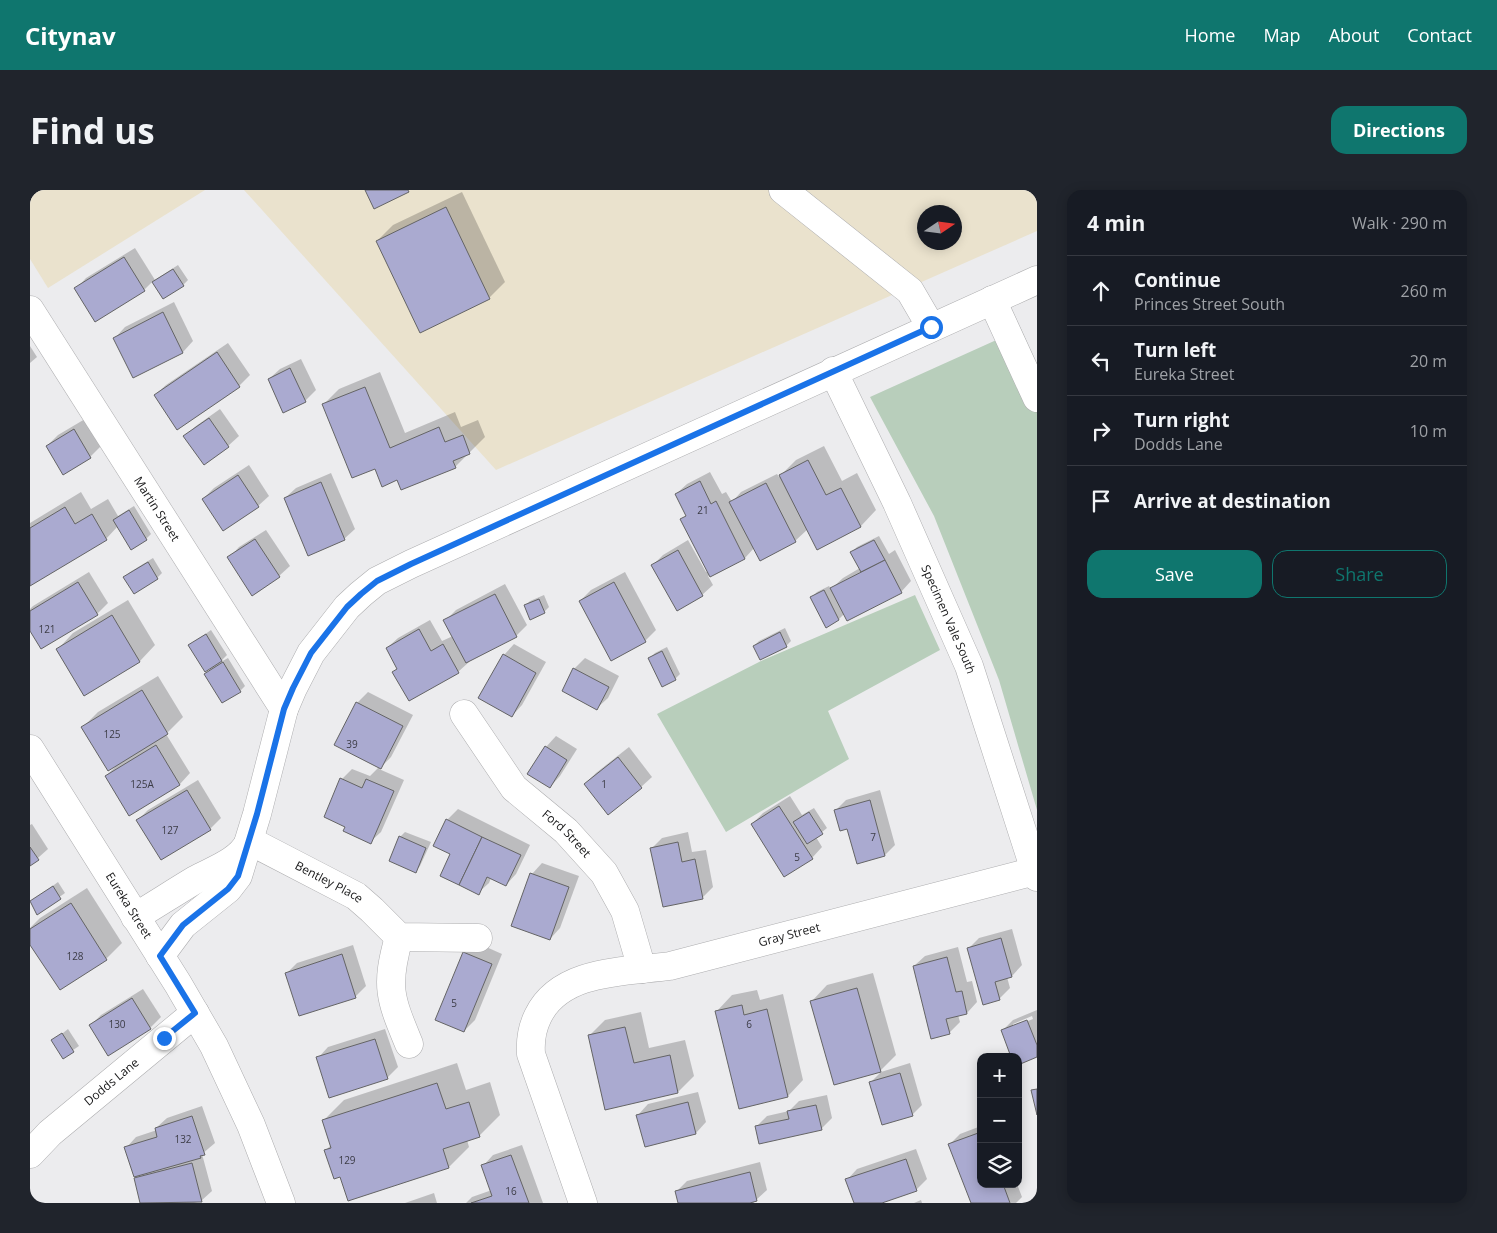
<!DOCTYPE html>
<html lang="en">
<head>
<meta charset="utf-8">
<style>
	:root { --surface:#171b24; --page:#20242c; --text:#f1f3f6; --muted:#9ea1a6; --line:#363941; --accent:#0f766e }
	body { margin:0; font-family:"Open Sans",sans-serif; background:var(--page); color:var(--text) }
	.controls { position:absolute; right:15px; bottom:15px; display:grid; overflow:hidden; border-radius:10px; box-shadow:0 2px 12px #0003 }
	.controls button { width:45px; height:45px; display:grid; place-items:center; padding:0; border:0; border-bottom:1px solid var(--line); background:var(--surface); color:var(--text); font:25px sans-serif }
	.compass { position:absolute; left:887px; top:15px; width:45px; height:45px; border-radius:50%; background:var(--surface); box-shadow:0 2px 12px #0003; rotate:77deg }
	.stop { position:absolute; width:15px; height:15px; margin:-11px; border:4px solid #1a73e8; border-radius:50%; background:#fff }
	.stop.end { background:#1a73e8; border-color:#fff; box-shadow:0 1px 5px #0008 }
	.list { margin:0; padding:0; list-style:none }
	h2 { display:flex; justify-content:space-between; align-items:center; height:65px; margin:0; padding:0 20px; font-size:21px }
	h2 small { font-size:16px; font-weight:400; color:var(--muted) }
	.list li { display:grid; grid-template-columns:32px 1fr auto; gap:15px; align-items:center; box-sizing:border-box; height:70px; padding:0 20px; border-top:1px solid var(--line) }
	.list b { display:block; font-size:19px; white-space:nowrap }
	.list p { margin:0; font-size:16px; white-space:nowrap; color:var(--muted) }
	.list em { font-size:16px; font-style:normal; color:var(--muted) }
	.actions { display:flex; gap:10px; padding:15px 20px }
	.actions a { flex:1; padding:11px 0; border:1px solid var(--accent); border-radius:15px; text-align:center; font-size:18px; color:var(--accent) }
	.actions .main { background:var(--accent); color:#fff }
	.icon { flex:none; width:28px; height:28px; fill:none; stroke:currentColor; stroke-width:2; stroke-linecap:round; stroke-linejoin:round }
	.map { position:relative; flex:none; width:1007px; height:1013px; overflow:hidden; border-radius:15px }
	header { display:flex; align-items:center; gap:30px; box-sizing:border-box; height:70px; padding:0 25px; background:var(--accent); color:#fff }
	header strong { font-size:24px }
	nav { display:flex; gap:28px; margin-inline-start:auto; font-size:18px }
	.intro { display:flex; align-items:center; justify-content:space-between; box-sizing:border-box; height:120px; padding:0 30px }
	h1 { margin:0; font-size:35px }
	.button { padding:12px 22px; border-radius:15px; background:var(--accent); color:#fff; font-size:18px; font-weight:700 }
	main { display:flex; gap:30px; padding:0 30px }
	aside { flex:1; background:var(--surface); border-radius:15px; box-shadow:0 2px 12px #0003 }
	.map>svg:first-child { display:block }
</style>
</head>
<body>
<header>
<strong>Citynav</strong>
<nav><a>Home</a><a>Map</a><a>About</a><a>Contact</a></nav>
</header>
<div class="intro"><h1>Find us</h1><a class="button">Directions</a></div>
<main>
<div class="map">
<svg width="1007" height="1013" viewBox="0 0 1007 1013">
	<rect width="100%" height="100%" fill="#ececee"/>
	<g fill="#eae2cd" fill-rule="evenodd">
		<polygon points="0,0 175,0 18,98 0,69"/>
		<path d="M214 0H1007V41L466 280ZM894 22H924V52H894Z"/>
	</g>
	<g fill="#b8cebb">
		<polygon points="991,139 1007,175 1007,620 969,490 904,326 840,207"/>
		<polygon points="885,405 910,460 798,521 819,569 696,642 627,524 731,471"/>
	</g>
	<g fill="#0003" fill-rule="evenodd">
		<polygon points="432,2 475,92 459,108 347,51 363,35"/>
		<polygon points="105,58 125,90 148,75 158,90 153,95 133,108 123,91 114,100 46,99 56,88"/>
		<polygon points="144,112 163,151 153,162 104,186 85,148 95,137"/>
		<polygon points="198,153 220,185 209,196 148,238 125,205 136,195"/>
		<polygon points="0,156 7,167 0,173"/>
		<polygon points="271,169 286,200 275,211 239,189 250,179"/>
		<polygon points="350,182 375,243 425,222 431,237 448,230 455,247 425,277 372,299 368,289 345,277 293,215 309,199"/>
		<polygon points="190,219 209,246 198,256 174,273 155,246 166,236"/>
		<polygon points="55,229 71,256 60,267 34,283 17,256 28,245"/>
		<polygon points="794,256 812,291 827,283 846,320 831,336 788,358 778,339 765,351 724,358 715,368 678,386 683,395 672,405 623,375 633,365 658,350 676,382 678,381 652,330 657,325 646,304 657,294 680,282 692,304 696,302 702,312 711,302 747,284 749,287 766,270"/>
		<polygon points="219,275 239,306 228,316 173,309 184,298"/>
		<polygon points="301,283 325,339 314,349 255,308 266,298"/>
		<polygon points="51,302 61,319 78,309 88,326 104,316 121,344 116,349 88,336 76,349 0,395 0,333"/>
		<polygon points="236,340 260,376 249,386 199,368 209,357"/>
		<polygon points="849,346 859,364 865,360 881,391 871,402 815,423 809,429 782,407 787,402 799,396 801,399 813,388 830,378 822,362 827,357"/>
		<polygon points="123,368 132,383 127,388 95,387 100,382"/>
		<polygon points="59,382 78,413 67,424 0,438 0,419 3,416"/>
		<polygon points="595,382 626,440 615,451 550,411 561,400"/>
		<polygon points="475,394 497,435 486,446 438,470 439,472 428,482 364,482 368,478 357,458 368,448 400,430 412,451 423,446 415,431 426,420"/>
		<polygon points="514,405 519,417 514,422 495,416 500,411"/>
		<polygon points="98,410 125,455 110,471 55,504 28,459 43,443"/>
		<polygon points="755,438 761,451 756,456 724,456 729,451"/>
		<polygon points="181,440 197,465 189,473 198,468 215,496 210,501 193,512 176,484 183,476 160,455"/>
		<polygon points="484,454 516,472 492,515 482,526 474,465"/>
		<polygon points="637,457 650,484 645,489 620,468 625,463"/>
		<polygon points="555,468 589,486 578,508 567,518 544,479"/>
		<polygon points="128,486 153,527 136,544 160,583 150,594 99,624 76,586 88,574 53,537 68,522"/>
		<polygon points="338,502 383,525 361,567 349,579 374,590 351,642 340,652 316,636 312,589 322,579 340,586 349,577 327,513"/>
		<polygon points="526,546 547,559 530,586 520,597 516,557"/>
		<polygon points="599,557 622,587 611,597 555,594 566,583"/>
		<polygon points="168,590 191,628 180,639 108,630 118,620"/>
		<polygon points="850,600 865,655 855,665 818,637 806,620 816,610"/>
		<polygon points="760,606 772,625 784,618 797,638 786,647 792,657 782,668 722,634 733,623"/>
		<polygon points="428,619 500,655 486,684 476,695 461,688 459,693 448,703 422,663 417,630"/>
		<polygon points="2,634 18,659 0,675 0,635"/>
		<polygon points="375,642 401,652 390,676 386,681 360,671 370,647"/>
		<polygon points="658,642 662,662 676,660 683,697 672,708 622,658 632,648"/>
		<polygon points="512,673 549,686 530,738 520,749 483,736 502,684"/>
		<polygon points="28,692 35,703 7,723 1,712"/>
		<polygon points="57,698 92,753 76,769 30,799 0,753 0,738 10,728"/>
		<polygon points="982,739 992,775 982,786 977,787 980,798 969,809 939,758 949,748"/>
		<polygon points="445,752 472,764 445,830 434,841 434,763"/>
		<polygon points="323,755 336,796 325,807 257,783 267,773"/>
		<polygon points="928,757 937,792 942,791 947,812 937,823 928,825 930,832 919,843 884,776 895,766"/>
		<polygon points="843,783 866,865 850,881 782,811 797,795"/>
		<polygon points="113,799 131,827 120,838 79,864 61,835 71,825"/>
		<polygon points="727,800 730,810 753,804 773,890 758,906 687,821 702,805"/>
		<path d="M1007 820V866L988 867 972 841 983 830ZM1002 826 1003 829 983 837V834Z"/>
		<polygon points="611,822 619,858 655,850 664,886 648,902 576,919 559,846 575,830"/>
		<polygon points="38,839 49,856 33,867 23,851"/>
		<polygon points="355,839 368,877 357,888 288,868 298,857"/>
		<polygon points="427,873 436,900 460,892 470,925 449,946 437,950 439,957 419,977 296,960 301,955 293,931 314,910"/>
		<polygon points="880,873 892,915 882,925 841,892 851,882"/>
		<polygon points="668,902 676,932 666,943 616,955 608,925 618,914"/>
		<polygon points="797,905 802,928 792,938 726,937 737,926 759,921 769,911"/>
		<polygon points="172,916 185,953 172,964 182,1001 171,1011 164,1013 112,1013 106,987 96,958 106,947 127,940 126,938 137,928"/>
		<polygon points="951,936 951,994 987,994 992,1007 986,1013 942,1013 920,954 930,944"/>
		<polygon points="492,955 513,1013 436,1013 442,1007 462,1000 453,976 463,965"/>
		<polygon points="886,959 897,989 886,1000 848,1013 825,1013 817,990 827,979"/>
		<polygon points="730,972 737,1000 726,1010 723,1011 724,1013 649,1013 647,1001 657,991"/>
		<polygon points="404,1003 407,1013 375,1013"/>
		<polygon points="891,1010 892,1013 884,1013"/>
	</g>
	<g fill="#aaaad0" stroke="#646465">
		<polygon points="335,0 378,0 379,2 344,19"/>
		<polygon points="416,17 460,109 390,143 346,51"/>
		<polygon points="94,67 115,101 65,132 44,98"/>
		<polygon points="143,79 154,96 133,109 122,92"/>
		<polygon points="133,122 153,163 103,188 83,148"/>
		<polygon points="187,162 210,197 147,240 124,205"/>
		<polygon points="260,178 276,212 253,223 238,189"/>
		<polygon points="335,197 360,258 409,237 415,252 433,245 440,264 423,271 426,278 371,300 367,290 352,297 345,279 322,288 292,214"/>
		<polygon points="179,228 199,257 174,275 153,246"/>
		<polygon points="44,239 61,268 33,285 16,256"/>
		<polygon points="778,270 796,305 811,298 831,337 787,360 749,285"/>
		<polygon points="208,285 229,317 193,341 172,309"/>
		<polygon points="670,291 681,314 686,311 715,369 680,387 650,329 656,326 645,304"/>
		<polygon points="291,292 315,350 278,366 254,308"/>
		<polygon points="736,293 766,352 730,371 699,312"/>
		<polygon points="35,317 45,334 62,324 77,350 0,396 0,338"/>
		<polygon points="99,320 117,350 101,360 83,330"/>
		<polygon points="225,349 250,387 222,406 197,367"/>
		<polygon points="844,350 855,370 831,382 820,362"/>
		<polygon points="648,360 673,406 647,421 621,375"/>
		<polygon points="855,370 872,403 817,431 800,398"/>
		<polygon points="118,372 128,389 104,404 93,387"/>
		<polygon points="48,392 68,425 11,459 0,441 0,421"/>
		<polygon points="584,392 616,452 581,471 549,411"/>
		<polygon points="794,400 809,430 796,438 780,407"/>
		<polygon points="465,404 487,447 436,473 413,430"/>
		<polygon points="509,409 515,423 500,430 494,415"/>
		<polygon points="82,425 110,472 54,506 26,459"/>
		<polygon points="389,439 401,461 413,454 429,483 379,511 362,482 367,479 356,458"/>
		<polygon points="750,442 757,457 730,470 723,456"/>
		<polygon points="176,444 192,471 175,482 158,455"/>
		<polygon points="632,461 646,490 632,497 618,468"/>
		<polygon points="473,464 506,483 482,527 448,508"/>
		<polygon points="193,472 211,502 192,513 174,484"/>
		<polygon points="543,478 579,497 567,520 532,501"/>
		<polygon points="112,500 138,544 78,581 51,537"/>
		<polygon points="326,512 373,536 351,579 304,555"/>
		<polygon points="126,555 150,595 99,626 75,586"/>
		<polygon points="515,556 537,570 520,598 497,584"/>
		<polygon points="588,567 612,598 578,625 554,594"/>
		<polygon points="310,588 332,598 336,589 364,601 341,654 313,641 315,637 294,627"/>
		<polygon points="157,600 181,640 131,670 106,630"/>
		<polygon points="840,610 855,666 827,674 817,639 810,641 804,620"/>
		<polygon points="749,616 783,669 754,687 721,634"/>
		<polygon points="779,622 793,644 777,654 763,632"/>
		<polygon points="416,629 452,647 429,695 410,686 420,664 403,656"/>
		<polygon points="369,646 396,658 386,683 359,671"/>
		<polygon points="452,647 491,665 476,696 457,687 449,705 429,695"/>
		<polygon points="648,652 652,672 665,669 673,709 633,717 620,658"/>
		<polygon points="0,657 9,670 0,676"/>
		<polygon points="500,683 539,697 520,750 481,736"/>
		<polygon points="23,696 31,709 7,725 0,711"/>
		<polygon points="41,713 77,770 30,800 0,755 0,739"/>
		<polygon points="971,748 982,787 965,792 970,810 953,815 937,758"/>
		<polygon points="433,762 462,774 434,842 405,830"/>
		<polygon points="312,764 326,808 269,826 255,783"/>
		<polygon points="917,767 926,802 932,801 937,824 916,829 920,844 901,849 883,776"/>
		<polygon points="827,798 851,882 804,895 780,811"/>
		<polygon points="102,808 121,839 78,866 59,835"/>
		<polygon points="712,815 714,825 737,819 758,907 709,919 685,821"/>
		<polygon points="997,830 1007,855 1007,867 988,875 988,867 981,867 971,840"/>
		<polygon points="595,837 604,873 640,865 648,903 575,920 558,845"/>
		<polygon points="32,843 44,862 33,869 21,850"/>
		<polygon points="345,849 358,889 299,908 286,867"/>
		<polygon points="870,883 883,926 852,935 839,892"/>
		<polygon points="407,893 416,919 439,912 450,947 413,959 419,978 318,1011 310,987 304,989 294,960 301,958 292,930"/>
		<polygon points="1007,899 1007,925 1001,900"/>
		<polygon points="658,912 666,944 615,957 606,925"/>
		<polygon points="786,915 792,940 729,954 725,936 759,929 757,921"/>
		<polygon points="162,926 175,965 170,966 171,968 104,987 94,957 127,947 125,938"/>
		<polygon points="951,942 951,994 973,994 980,1013 941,1013 918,954"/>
		<polygon points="481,965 499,1013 441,1013 462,1006 451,975"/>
		<polygon points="876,969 887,1001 852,1013 824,1013 815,989"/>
		<polygon points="162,973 172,1012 110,1013 104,988"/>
		<polygon points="720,982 727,1011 720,1013 648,1013 645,1001"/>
	</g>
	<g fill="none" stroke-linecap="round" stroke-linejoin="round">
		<g stroke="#adadaf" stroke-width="29">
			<g id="minor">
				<polyline points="753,0 880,101 901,137"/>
				<polyline points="962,110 1007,208"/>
				<path id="s1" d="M0 120 254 519"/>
				<path id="s2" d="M803 181 867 313 939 476 1007 687"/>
				<path id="s3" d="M434 524 484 598 536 641 574 683 595 721 612 779"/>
				<path id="s4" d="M0 559 148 794 184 856 221 935 251 1013"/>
				<path id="s5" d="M220 651 326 706 342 720 369 747 448 748"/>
				<path d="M105 727C125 715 145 702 165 690 183 680 209 672 219 652"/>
				<path d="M369 747C355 797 360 808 379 854"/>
				<polyline points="130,766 153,735 198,699 208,686 227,624 254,519 263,498 281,463 317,417 331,404 347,391 381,374 1007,90"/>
				<path id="s6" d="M0 964 20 943 165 823"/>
				<path id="s7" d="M553 1013 501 864C500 850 502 838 508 826 531 779 596 782 640 776L1005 681"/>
			</g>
		</g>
		<use href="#minor" stroke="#fff" stroke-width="28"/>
	</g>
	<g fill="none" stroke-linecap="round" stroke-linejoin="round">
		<polyline stroke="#1a73e8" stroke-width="6" points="134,848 165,823 130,766 153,735 198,699 208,686 227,624 254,519 263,498 281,463 317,417 331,404 347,391 381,374 901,137"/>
	</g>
	<g text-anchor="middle" stroke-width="5" stroke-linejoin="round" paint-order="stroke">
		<g font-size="10" fill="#3c3c46">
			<text x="673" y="324">21</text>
			<text x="17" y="443">121</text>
			<text x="82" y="548">125</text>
			<text x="322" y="558">39</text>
			<text x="112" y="598">125A</text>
			<text x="574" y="598">1</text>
			<text x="140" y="644">127</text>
			<text x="843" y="651">7</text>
			<text x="767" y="671">5</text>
			<text x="45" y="770">128</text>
			<text x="424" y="817">5</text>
			<text x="87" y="838">130</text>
			<text x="719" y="838">6</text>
			<text x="153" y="953">132</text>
			<text x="317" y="974">129</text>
			<text x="481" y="1005">16</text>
		</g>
		<g font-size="12" fill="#171718" stroke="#ececee">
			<text dy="4" stroke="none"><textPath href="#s1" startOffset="236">Martin Street</textPath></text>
			<text dy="4" stroke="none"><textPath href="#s2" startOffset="274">Specimen Vale South</textPath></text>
			<text dy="4" stroke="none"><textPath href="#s3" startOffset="159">Ford Street</textPath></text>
			<text dy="4" stroke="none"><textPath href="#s5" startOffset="89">Bentley Place</textPath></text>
			<text dy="4" stroke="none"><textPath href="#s4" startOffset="185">Eureka Street</textPath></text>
			<text dy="4" stroke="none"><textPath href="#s7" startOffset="468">Gray Street</textPath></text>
			<text dy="4" stroke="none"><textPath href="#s6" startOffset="109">Dodds Lane</textPath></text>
		</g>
	</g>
</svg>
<div class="controls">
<button>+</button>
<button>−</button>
<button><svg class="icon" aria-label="layers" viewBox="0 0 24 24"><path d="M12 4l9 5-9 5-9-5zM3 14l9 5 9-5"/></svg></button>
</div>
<svg class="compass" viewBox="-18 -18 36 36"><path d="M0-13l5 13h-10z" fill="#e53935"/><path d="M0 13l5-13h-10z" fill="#9ea1a6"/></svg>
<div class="stop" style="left:901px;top:137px"></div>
<div class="stop end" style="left:134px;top:848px"></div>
</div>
<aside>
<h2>4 min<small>Walk · 290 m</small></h2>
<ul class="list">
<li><svg class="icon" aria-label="ahead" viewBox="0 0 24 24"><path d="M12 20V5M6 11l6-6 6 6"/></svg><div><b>Continue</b><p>Princes Street South</p></div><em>260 m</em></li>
<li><svg class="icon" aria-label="left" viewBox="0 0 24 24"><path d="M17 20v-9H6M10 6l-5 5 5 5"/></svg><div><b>Turn left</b><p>Eureka Street</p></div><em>20 m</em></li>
<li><svg class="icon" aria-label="right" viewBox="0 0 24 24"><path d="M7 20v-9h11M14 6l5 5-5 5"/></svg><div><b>Turn right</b><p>Dodds Lane</p></div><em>10 m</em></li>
<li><svg class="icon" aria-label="arrive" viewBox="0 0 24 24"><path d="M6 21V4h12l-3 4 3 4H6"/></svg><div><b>Arrive at destination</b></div></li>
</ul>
<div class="actions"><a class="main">Save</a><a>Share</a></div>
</aside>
</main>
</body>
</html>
